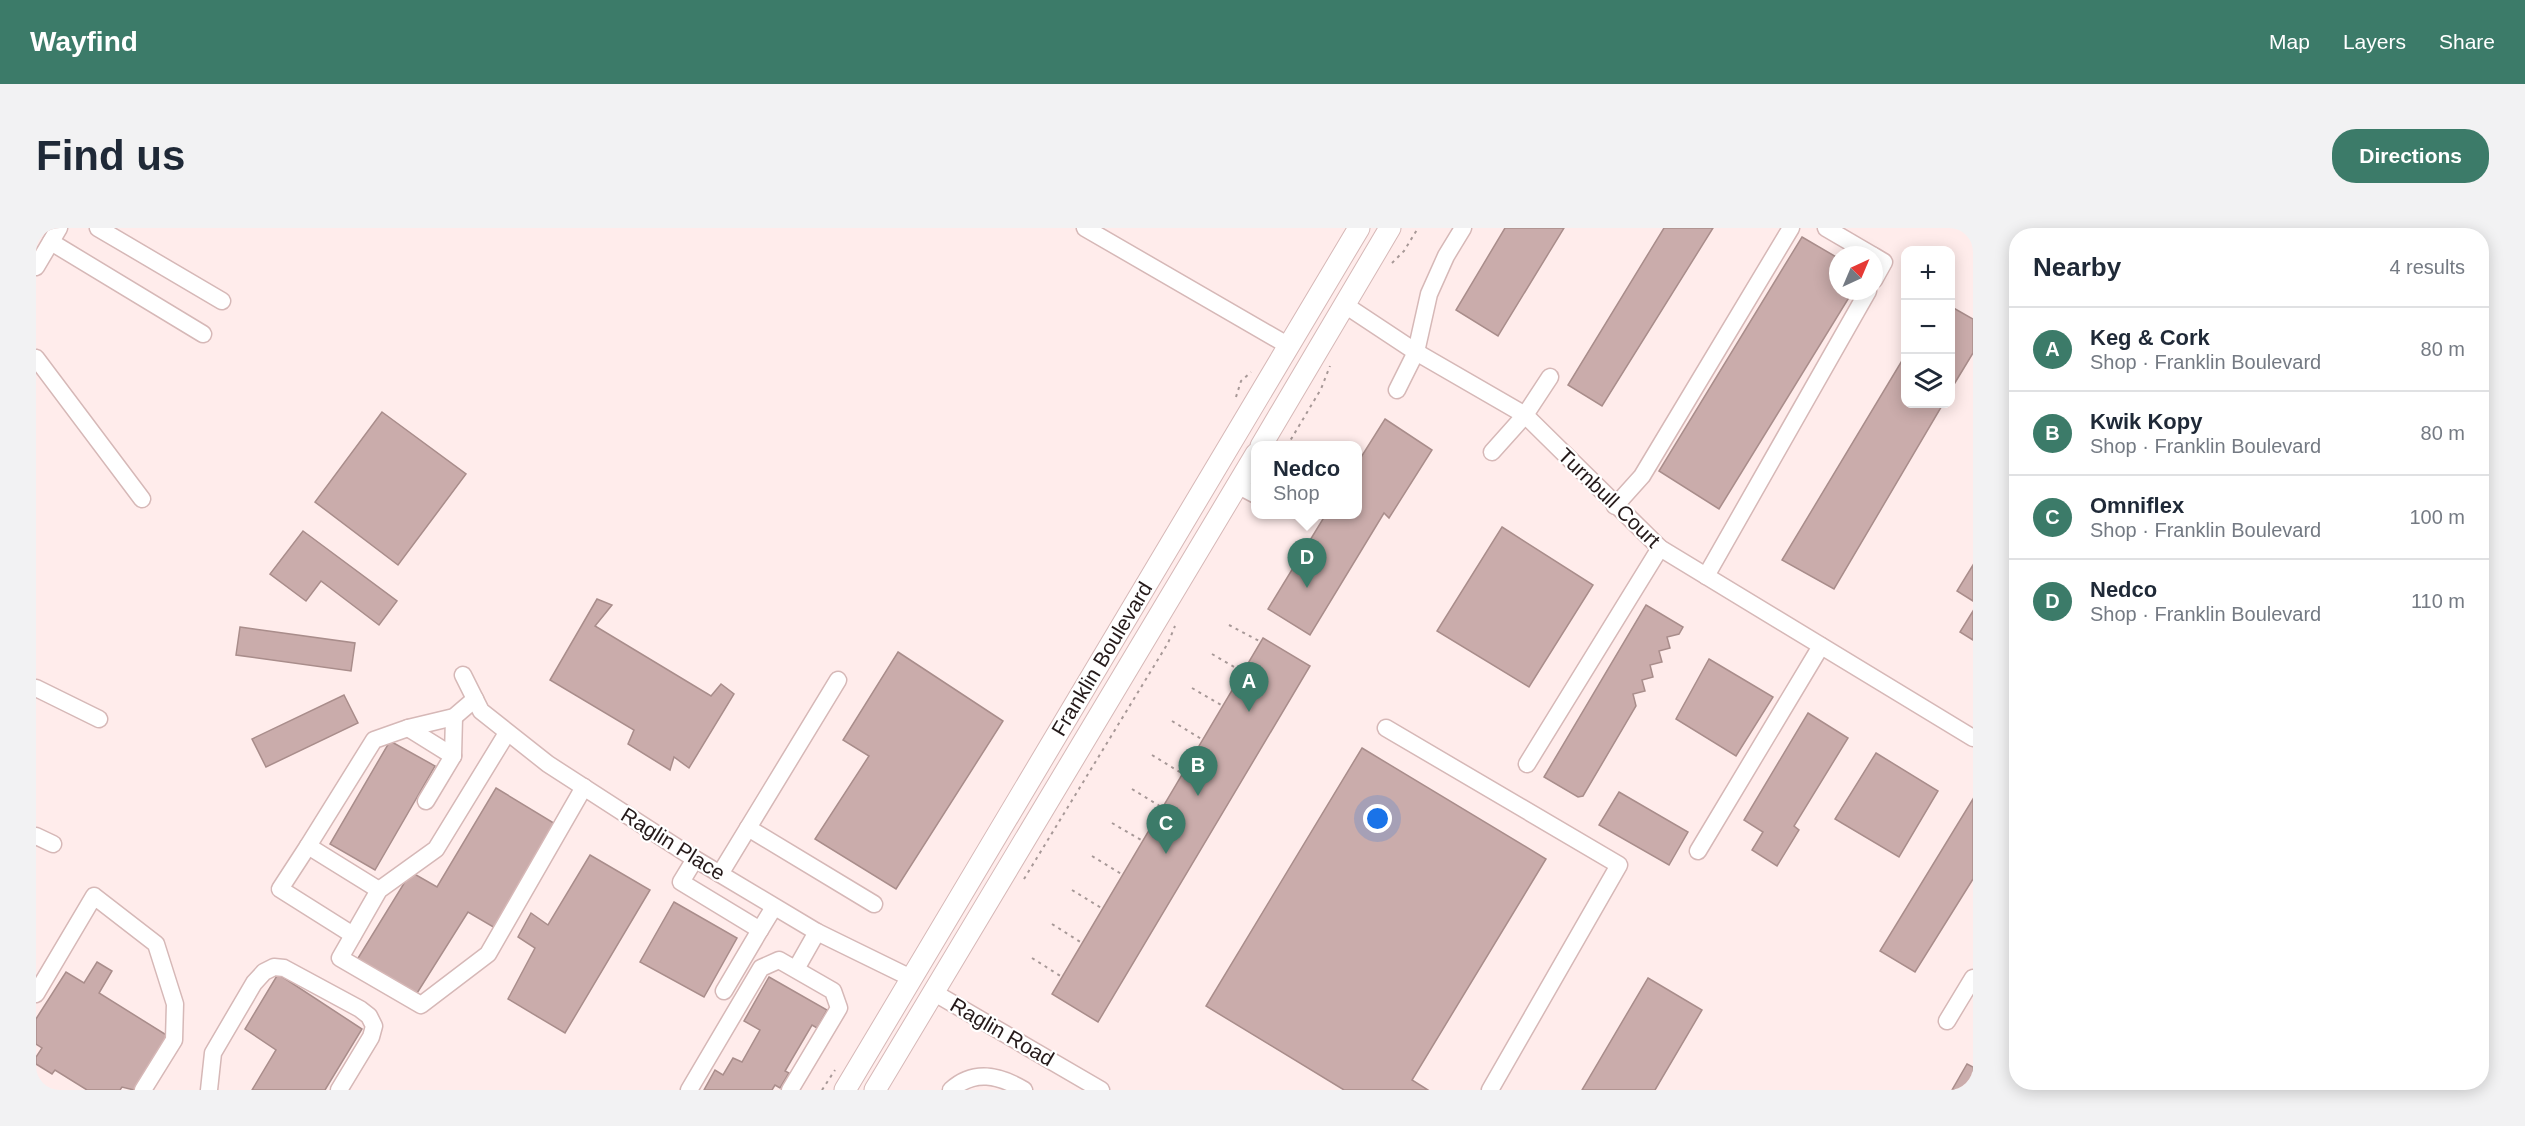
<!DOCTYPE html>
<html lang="en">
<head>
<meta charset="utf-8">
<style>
	:root { --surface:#fff; --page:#f2f2f3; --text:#1f2937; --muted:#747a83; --line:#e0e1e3; --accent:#3c7b69 }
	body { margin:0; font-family:Helvetica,sans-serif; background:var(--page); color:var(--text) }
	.controls { position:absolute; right:18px; top:18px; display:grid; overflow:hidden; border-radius:12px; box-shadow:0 3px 15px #0003 }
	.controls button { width:54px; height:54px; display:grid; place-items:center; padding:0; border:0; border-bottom:2px solid var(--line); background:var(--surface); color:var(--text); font:30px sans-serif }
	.compass { position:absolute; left:1793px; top:18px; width:54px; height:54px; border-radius:50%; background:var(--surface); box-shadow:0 3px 15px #0003; rotate:44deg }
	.you { position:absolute; left:1342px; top:591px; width:21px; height:21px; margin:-15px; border:4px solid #fff; border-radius:50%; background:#1a73e8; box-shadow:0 0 0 9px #1a73e833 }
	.badge { display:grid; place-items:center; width:39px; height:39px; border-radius:50%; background:var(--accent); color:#fff; font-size:20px; font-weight:700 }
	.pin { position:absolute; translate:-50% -50px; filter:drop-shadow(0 2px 3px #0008) }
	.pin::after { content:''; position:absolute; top:32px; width:21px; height:18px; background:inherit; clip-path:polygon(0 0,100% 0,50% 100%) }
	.popup { position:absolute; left:1215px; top:213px; width:111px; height:78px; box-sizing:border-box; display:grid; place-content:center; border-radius:12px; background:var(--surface); filter:drop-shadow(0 2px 4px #0005); font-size:20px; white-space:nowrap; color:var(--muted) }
	.popup b { font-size:22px; color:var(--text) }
	.popup::after { content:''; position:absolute; left:50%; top:100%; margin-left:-12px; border:12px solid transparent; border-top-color:var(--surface) }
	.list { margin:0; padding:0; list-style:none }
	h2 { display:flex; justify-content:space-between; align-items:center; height:78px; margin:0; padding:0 24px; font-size:26px }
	h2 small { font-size:20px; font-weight:400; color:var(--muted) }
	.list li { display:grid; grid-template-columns:39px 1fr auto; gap:18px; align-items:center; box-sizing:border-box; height:84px; padding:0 24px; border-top:2px solid var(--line) }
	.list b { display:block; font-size:22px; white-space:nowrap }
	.list p { margin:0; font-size:20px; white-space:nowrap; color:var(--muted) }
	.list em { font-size:20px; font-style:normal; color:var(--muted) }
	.icon { flex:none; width:33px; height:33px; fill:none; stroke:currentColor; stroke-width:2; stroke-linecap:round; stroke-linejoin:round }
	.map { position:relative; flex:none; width:1937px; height:862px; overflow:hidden; border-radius:24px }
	header { display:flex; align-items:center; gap:36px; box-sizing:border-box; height:84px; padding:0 30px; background:var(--accent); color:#fff }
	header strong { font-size:28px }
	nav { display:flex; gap:33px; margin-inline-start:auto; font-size:21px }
	.intro { display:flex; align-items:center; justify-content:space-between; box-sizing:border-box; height:144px; padding:0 36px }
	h1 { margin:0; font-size:42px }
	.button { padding:15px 27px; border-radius:24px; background:var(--accent); color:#fff; font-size:21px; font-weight:700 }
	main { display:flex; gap:36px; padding:0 36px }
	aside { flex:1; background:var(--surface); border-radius:24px; box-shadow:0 3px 15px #0003 }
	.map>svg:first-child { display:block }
</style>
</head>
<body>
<header>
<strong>Wayfind</strong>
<nav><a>Map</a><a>Layers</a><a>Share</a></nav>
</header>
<div class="intro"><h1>Find us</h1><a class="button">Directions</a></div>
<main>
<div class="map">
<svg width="1937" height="862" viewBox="0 0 1937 862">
	<rect width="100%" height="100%" fill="#ffeceb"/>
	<g fill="#caacab" stroke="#a98d8b" stroke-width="1.5">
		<polygon points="1469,0 1528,0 1462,108 1420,82"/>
		<polygon points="1628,0 1677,0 1566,178 1532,157"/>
		<polygon points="1766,9 1802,30 1802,63 1817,63 1683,281 1623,243"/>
		<polygon points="1914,78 1937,91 1937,125 1914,163"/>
		<polygon points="1870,126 1870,176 1907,176 1798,361 1746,332"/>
		<polygon points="346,184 430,246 362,337 279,274"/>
		<polygon points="1349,191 1396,222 1353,290 1348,285 1274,407 1232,381 1290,286 1322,286 1322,234"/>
		<polygon points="1466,299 1557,357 1493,459 1401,403"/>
		<polygon points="267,303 361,373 343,397 285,353 270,373 234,346"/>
		<polygon points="1937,337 1937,373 1921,363"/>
		<polygon points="561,371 576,377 559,398 675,468 685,456 698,466 653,540 638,529 634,542 592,516 598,502 514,452"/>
		<polygon points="1610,377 1647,399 1643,406 1631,409 1634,420 1623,423 1626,434 1614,437 1617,449 1606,452 1609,463 1597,466 1600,478 1547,568 1542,569 1508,549"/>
		<polygon points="1937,383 1937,412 1924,404"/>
		<polygon points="204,399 319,415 315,443 200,427"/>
		<polygon points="1227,410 1274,438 1062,794 1016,766"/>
		<polygon points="862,424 967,493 860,661 779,611 833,528 807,512"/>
		<polygon points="1673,431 1737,469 1700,528 1640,491"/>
		<polygon points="308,467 322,495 230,539 216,511"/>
		<polygon points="1772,485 1812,510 1758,598 1763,602 1741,638 1716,622 1727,604 1708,592"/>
		<polygon points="354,513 399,538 339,642 294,616"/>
		<polygon points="1326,520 1510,631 1376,852 1392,862 1308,862 1170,778"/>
		<polygon points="1840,525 1902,563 1863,629 1799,591"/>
		<polygon points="460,560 521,597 459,700 432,684 378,770 319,735 375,644 401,659"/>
		<polygon points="1583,564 1652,604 1633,637 1563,597"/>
		<polygon points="1937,571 1937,651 1879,744 1844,723"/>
		<polygon points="554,627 614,662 529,805 472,771 499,720 482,709 495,685 512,697"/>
		<polygon points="638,674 701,710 668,769 604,734"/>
		<polygon points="61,734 76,743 63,765 132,808 98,862 86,859 84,862 51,862 19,842 16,846 0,836 0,829 6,820 0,816 0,791 30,744 48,755"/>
		<polygon points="242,746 326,801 289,862 216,862 240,822 209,801"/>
		<polygon points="733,749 791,782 781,800 776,797 749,843 753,845 744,860 739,857 736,862 668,862 679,842 687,847 697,830 706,834 724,802 708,793"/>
		<polygon points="1612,750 1666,782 1619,862 1546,862"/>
		<polygon points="1931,836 1937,839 1937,862 1916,862"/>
	</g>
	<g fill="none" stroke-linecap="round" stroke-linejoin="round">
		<g stroke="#d6b8b7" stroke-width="19">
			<g id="minor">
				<polyline points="62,0 186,73"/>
				<polyline points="1049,0 1253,118"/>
				<polyline points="1790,0 1836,27"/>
				<polyline points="15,14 167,106"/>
				<polyline points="1838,28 1848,34 1838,52"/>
				<polyline points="0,39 23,0"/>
				<polyline points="1309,77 1380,124 1489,187 1624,320 1937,510"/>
				<polyline points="0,130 106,271"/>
				<polyline points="1361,162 1380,124 1393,66 1410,28 1427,0"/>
				<polyline points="1456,224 1489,187 1514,149"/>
				<polyline points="1201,257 1220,267"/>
				<polyline points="1579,278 1606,248 1755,0"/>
				<polyline points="1670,348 1832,63"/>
				<polyline points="427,447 445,483 512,536 659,631 781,704 875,750"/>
				<polyline points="0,460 63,491"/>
				<polyline points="372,500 417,528"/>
				<polyline points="1350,500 1583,637 1454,862"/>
				<polyline points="471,505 400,621 343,662 304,730 385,777 452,726 548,559"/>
				<polyline points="1491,536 1624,320"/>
				<polyline points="390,573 417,528 418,489"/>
				<polyline points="712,600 838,676"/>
				<polyline points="0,608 17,616"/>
				<polyline points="272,618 244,661 317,707"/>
				<polyline points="1662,623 1785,418"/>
				<polyline points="659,631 645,654 724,702 738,679"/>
				<polyline points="684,646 802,452"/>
				<polyline points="343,662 272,618 338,512 372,500 418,489 439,471"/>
				<polyline points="760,741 781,704"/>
				<polyline points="688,763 724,702"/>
				<polyline points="897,764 1065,862"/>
				<polyline points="0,766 58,668 120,716 139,776 138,812 107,862"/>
				<polyline points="1911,793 1937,750"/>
				<polyline points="173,862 177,825 218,755 228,744 238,739 248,740 324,781 333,788 338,798 335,809 303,862"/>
				<polyline points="653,862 725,740 743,732 797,763 803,780 754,862"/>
				<path d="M915 862C938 841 963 847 988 862"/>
			</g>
		</g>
		<g stroke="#d6b8b7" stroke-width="23">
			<g id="major">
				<polyline points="1225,218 1354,0"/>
				<polyline points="809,862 1323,0"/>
				<polyline points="839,862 1220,226"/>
			</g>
		</g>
		<g stroke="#a79897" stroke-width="2" stroke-dasharray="3 4.5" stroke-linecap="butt">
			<polyline points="1356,35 1368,23 1382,0"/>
			<polyline points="1200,169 1205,153 1215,144"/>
			<polyline points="1251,218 1285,161 1294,138"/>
			<polyline points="1193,397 1225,414"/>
			<polyline points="1176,426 1207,444"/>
			<polyline points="1156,460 1187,478"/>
			<polyline points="1136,493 1167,512"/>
			<polyline points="1116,527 1147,546"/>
			<polyline points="1096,561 1127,580"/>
			<polyline points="1076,595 1107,613"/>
			<polyline points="1056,628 1087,647"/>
			<polyline points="988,651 1132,415 1139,398"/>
			<polyline points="1036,662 1067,681"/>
			<polyline points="1016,696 1046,715"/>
			<polyline points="996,730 1026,749"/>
			<polyline points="786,862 799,842"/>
		</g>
		<use href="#minor" stroke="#fff" stroke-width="16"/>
		<use href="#major" stroke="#fff" stroke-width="21"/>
	</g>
	<g text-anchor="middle" stroke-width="4.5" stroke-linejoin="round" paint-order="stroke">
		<g font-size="21" fill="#251a1a" stroke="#fff">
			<text transform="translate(1573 270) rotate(44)" y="7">Turnbull Court</text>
			<text transform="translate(1066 431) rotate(-59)" y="7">Franklin Boulevard</text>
			<text transform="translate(637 616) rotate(32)" y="7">Raglin Place</text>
			<text transform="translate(966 804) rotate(30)" y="7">Raglin Road</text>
		</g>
	</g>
</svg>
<div class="controls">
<button>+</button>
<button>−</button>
<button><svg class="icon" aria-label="layers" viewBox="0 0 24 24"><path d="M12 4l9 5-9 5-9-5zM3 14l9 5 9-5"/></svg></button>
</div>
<svg class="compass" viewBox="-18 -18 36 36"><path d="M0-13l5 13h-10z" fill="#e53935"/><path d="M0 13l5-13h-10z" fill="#747a83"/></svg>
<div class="you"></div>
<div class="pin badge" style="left:1213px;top:484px">A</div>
<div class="pin badge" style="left:1162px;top:568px">B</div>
<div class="pin badge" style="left:1130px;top:626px">C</div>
<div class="pin badge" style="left:1271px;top:360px">D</div>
<div class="popup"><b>Nedco</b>Shop</div>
</div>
<aside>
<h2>Nearby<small>4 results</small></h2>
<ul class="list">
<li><span class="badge">A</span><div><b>Keg &amp; Cork</b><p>Shop · Franklin Boulevard</p></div><em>80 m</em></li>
<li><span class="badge">B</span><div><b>Kwik Kopy</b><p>Shop · Franklin Boulevard</p></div><em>80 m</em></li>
<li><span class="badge">C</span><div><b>Omniflex</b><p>Shop · Franklin Boulevard</p></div><em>100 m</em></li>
<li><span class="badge">D</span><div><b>Nedco</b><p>Shop · Franklin Boulevard</p></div><em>110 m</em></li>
</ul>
</aside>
</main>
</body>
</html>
